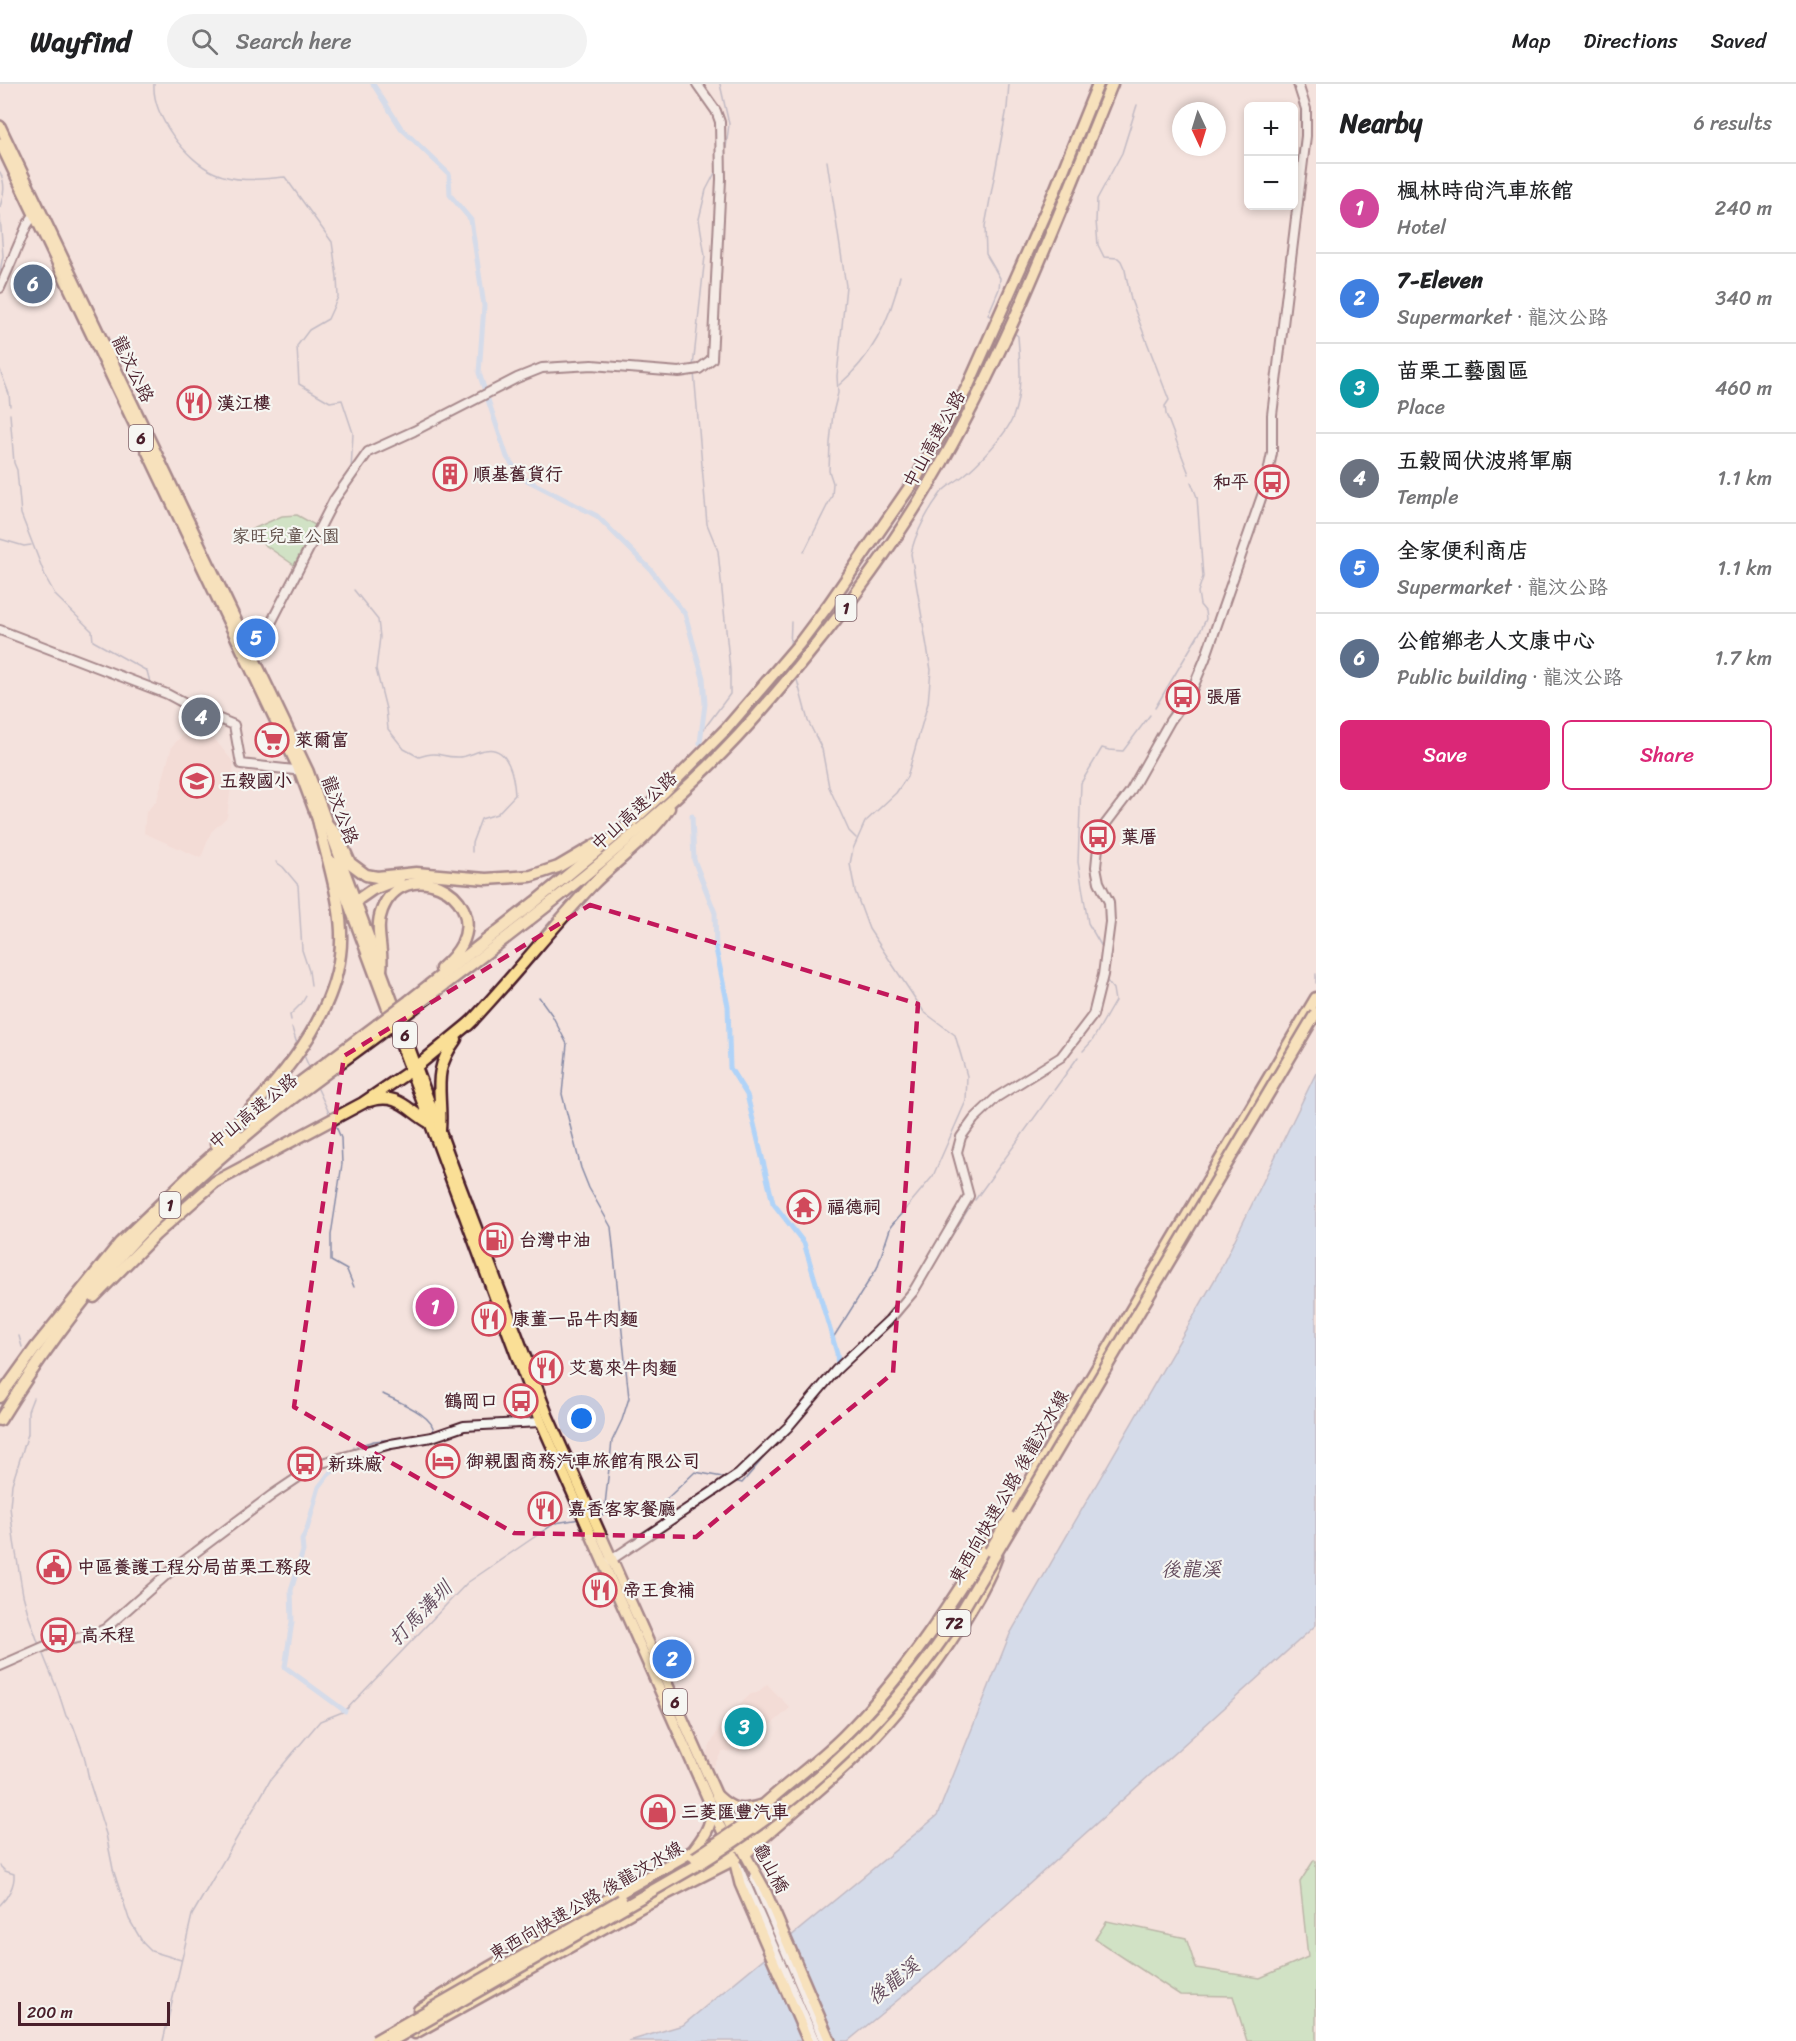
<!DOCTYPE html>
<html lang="en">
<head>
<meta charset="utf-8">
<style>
	:root { --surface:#fff; --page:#f2f2f2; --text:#202124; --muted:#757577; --line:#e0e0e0; --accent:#db2777 }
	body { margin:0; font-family:Sriracha,"LXGW WenKai TC",sans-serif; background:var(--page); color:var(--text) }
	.controls { position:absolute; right:18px; top:18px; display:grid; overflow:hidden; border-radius:9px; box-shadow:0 3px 9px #0003 }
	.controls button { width:54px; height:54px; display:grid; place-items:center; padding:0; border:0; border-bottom:2px solid var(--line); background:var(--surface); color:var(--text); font:30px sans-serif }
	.compass { position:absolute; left:1172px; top:18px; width:54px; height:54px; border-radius:50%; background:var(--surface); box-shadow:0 3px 9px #0003; rotate:176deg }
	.scale { position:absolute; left:18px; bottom:15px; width:152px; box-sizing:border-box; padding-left:6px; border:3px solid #4a1f2b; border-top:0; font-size:16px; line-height:21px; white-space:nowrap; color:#4a1f2b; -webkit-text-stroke:4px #f6f6f2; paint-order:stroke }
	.you { position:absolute; left:582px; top:1335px; width:21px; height:21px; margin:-15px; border:4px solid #fff; border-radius:50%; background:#1a73e8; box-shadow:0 0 0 9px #1a73e833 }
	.badge { display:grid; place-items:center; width:39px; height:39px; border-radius:50%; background:var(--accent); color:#fff; font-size:20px; font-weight:700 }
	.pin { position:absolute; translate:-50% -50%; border:3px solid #fff; box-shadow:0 2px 6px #0006 }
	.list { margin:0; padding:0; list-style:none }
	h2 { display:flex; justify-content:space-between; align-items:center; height:78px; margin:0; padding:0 24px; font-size:26px }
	h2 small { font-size:20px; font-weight:400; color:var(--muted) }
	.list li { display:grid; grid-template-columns:39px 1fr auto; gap:18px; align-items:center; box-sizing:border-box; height:90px; padding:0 24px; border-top:2px solid var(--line) }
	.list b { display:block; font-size:22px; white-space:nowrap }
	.list p { margin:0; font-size:20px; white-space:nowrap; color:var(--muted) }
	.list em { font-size:20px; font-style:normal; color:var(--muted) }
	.actions { display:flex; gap:12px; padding:18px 24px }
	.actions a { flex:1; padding:14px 0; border:2px solid var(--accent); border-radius:9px; text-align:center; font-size:21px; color:var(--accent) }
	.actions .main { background:var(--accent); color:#fff }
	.icon { flex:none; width:33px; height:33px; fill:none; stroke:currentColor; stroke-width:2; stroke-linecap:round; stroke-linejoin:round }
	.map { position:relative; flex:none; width:1316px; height:1957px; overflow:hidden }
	header { display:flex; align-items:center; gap:36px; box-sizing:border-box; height:84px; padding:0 30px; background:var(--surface); border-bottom:2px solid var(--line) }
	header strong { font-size:28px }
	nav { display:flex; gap:33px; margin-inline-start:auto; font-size:21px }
	.search { width:420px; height:54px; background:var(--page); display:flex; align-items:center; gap:15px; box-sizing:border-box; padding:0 21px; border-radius:33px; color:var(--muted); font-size:22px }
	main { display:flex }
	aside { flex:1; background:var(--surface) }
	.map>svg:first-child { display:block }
</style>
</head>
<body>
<header>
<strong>Wayfind</strong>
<div class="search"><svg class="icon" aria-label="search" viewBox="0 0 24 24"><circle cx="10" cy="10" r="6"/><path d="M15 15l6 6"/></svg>Search here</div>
<nav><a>Map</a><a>Directions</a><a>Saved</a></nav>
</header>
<main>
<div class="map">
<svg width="1316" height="1957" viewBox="0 0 1316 1957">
	<rect width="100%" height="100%" fill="#f4e2dd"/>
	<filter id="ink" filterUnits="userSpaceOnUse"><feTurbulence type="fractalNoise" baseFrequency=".0167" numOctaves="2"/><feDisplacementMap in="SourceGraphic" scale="12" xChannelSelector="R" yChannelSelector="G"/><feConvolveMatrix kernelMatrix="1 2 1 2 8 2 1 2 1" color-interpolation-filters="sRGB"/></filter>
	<g filter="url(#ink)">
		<g fill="#f2d4ce">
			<polygon points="190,644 208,647 234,679 227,733 211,748 201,774 144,749 146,728 157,716 172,662"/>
			<polygon points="767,1600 790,1624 741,1667 722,1667 712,1685 705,1672 723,1636 751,1610 757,1609"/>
		</g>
		<g fill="#a7e3a9" stroke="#78816a" stroke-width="1.5">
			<polygon points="297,431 315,441 294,481 246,448 282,432"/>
			<polygon points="1314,1776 1316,1777 1316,1957 1247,1957 1233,1912 1180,1911 1095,1855 1107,1837 1186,1854 1196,1884 1260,1894 1308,1873 1300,1798"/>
		</g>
		<polygon fill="#b0d3f8" stroke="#878ba6" stroke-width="1.5" points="1316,989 1316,1541 933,1887 848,1957 629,1957 683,1941 937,1732 1010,1550 1218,1190"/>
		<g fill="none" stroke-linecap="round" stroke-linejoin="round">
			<g stroke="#878ba6" stroke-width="1.5">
				<path d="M154 0C152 31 186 77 215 89 237 99 262 95 285 93L332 158 337 193 338 213 328 235 309 246 297 262 299 300 330 318 342 316 353 349 351 387"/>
				<polyline points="720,0 729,40 726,64"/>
				<polyline points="1137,21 1122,69 1097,115 1096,137 1098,161 1104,173 1118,174 1121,177 1125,186 1131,216 1169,316 1165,322 1166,330 1189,390"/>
				<path d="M0 88C6 101 4 109 0 123"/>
				<polyline points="0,132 3,172 0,187"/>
				<polyline points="994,235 988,231 999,205 1000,194 986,170 985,142 1007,24 1009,0"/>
				<polyline points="693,283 705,172 699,135 706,106 717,85"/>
				<polyline points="0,286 9,310 10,322"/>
				<polyline points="694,288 707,440 718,467 730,586 730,610 701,649"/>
				<path d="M839 301C872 273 891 234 900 192"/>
				<polyline points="10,330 14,379 17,386 21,430 46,494 56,512 92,547 93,557 147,587 150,598"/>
				<polyline points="0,455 24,462 31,461"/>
				<polyline points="804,468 832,412 833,399 829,387 830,359 833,329 838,309 837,292 846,202 827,77"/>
				<path d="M354 506 378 536 380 553 376 585 386 625 388 645 404 665 419 673C440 666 439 673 457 673 466 674 476 667 485 666 509 661 514 694 515 711L497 730 481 735 472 759V768"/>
				<polyline points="790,564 791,538"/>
				<polyline points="796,592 808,637 822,665 829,703 849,747 856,754"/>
				<polyline points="1155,624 1199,550 1206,535 1205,527 1200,521 1198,508 1203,493 1197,413 1191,398"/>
				<polyline points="276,778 283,783 298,801 302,866 309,887 311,901"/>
				<polyline points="1100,887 1102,863 1088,839 1078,778 1081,699 1102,664 1109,666 1123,667 1150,631"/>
				<polyline points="1316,890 1316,899"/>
				<polyline points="539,913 552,931 567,960 562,1010 581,1084 589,1104 611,1143 629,1314 622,1336 612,1357 604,1430"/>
				<polyline points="291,936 290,931 302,919 306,912"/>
				<polyline points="292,944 297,960"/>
				<polyline points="1083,967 1092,957 1115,917 1113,905 1106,896"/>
				<polyline points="303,969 309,983"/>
				<polyline points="318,1005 330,1031"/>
				<polyline points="335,1040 341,1054 342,1080 331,1151 331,1177 347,1186 354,1203"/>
				<polyline points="975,1116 1078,973"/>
				<polyline points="917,1208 969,1124"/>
				<polyline points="886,1244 899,1233 915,1212"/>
				<polyline points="19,1252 22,1263"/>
				<path d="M833 1254 877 1184 891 1142 933 1092 966 1017 967 992 955 951 924 928 869 845 855 807 850 780 853 765 865 738 896 709 907 693 928 619 931 586 911 470C914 451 929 425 941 409 946 402 956 398 963 392 977 381 1007 350 1013 333 1023 306 1020 280 1018 252L1013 248"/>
				<path d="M383 1310C398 1318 435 1331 434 1349"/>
				<polyline points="33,1314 28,1327 28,1350 12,1400 10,1423 14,1457 23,1511 29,1533 39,1561"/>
				<polyline points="352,1367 354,1363 374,1357 404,1354"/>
				<polyline points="735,1397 742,1399 777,1358"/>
				<polyline points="597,1432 609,1429 653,1428 695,1388 728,1394"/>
				<polyline points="42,1568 58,1607 66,1632 73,1641 84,1671 90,1700 106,1750 113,1785 129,1835 143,1859 151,1867 181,1876"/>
				<path d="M0 1782 5 1787 14 1790C15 1801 8 1813 0 1821"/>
				<polyline points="163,1957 192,1831 271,1695 320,1637 345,1627 467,1499 555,1439 580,1435"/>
			</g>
			<g stroke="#b0d3f8" stroke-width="5">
				<polyline points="373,0 401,44 449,90 450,111 471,136 484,222 479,289 507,373 521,393 597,432 650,485 685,530 703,594 705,620 700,659"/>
				<polyline points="692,732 694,776 715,829 716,865 728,922 730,984 747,1011 773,1119 804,1159 837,1269 838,1286"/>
				<polyline points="345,1377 328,1391 319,1403 307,1445 302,1456 303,1467 291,1506 292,1538 285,1583 345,1627"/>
			</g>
			<g stroke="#4a1f2b" stroke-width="12">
				<g id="secondary">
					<polyline points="0,204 27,141 36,128"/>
					<polyline points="0,546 167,610 193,624 234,641 241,680 303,687"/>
					<polyline points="252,576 334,416 368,368 414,347 517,294 542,284 592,281 679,288 699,285 712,275 721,95 720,38 716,27 697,0"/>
					<polyline points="608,1478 739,1390 788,1343 836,1286 889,1236 913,1208 969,1112 957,1068 961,1053 974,1035 997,1013 1061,973 1093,931 1103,891 1110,838 1109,818 1099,798 1096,783 1099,753 1104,742 1130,708 1170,637 1192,606 1205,575 1265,403 1272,369 1272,331 1306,52 1306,25 1298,0"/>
					<polyline points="0,1582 50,1560 92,1551 105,1545 172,1486 272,1411 318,1380 391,1360 432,1353 464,1342 541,1338"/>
					<polyline points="738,1782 815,1957"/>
					<polyline points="754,1793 824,1957"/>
				</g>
			</g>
			<g stroke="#4a1f2b" stroke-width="14">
				<g id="primary">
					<polyline points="0,42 308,687 457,1093 548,1332 734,1750 765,1806 830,1957"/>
					<polyline points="0,59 299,686 320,742"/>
					<polyline points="333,778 541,1338 727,1758"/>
					<polyline points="733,1771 740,1800 808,1957"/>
				</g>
			</g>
			<g stroke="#4a1f2b" stroke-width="15">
				<g id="highway">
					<polyline points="328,741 338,752 350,779 366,791 377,793 416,789 486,795 531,792 558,783 597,760"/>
					<polyline points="350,821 373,805 399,795"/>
					<path d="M381 886C384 866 374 845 382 826 403 771 487 807 462 860 457 870 449 878 441 885"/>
					<polyline points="409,917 535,818 626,743 665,707 727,644 799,560 829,520 916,394 968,302 1056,104 1098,0"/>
					<path d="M415 923C516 847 616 771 708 683 745 647 778 608 810 568 854 514 895 458 930 399 1005 273 1057 135 1112 0"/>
					<path d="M468 941C511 896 549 847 591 802 617 775 648 756 669 724"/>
					<path d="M369 1017C399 1008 407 1026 430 1039"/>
					<polyline points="254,1037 290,1006 377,941"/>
					<path d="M440 1046C443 1008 430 990 456 955"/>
					<path d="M216 1060C267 1012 331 944 340 871 346 829 327 777 318 735"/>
					<polyline points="94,1213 155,1151 215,1098 363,1019 416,983 472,937"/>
					<polyline points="0,1313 36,1263 120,1159 199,1083 237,1050"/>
					<path d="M0 1336C36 1278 79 1219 124 1168 162 1125 205 1086 249 1049 291 1013 338 981 382 948"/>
					<polyline points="1006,1438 1316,914"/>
					<path d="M717 1712C732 1726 740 1728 760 1722"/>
					<path d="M751 1733C780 1704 815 1681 844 1652 903 1594 948 1524 992 1454"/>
					<polyline points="693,1767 711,1760"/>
					<path d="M746 1769C783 1735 823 1704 859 1669 897 1630 932 1587 961 1541 975 1518 988 1497 997 1472"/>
					<polyline points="711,1784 730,1765 764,1748"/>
					<path d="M419 1926 490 1883 693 1767C703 1754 711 1743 712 1727"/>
					<polyline points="415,1949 648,1819 735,1775"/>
				</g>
			</g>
			<use href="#secondary" stroke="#f6f6f2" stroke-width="8"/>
			<use href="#primary" stroke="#fadf96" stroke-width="9"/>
			<use href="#highway" stroke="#fadf96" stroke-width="10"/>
			<g stroke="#4a1f2b" stroke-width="15" stroke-linecap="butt">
				<g id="highway-bridge">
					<polyline points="377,941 409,917"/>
					<polyline points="382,948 415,923"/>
					<polyline points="990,1467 1010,1433"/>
					<polyline points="695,1774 766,1726"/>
					<polyline points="375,1957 621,1816"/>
					<path d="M391 1957 699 1780C812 1710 890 1635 963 1525L1316 929"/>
				</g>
			</g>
			<use href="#highway-bridge" stroke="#fadf96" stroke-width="10"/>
		</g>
	</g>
	<path d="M0 0H1316V1957H0ZM590 821 918 920 893 1289 696 1453 514 1449 294 1323 344 972Z" fill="#f4e2dd" fill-opacity=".55" fill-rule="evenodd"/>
	<path fill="none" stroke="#c2185b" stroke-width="4.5" stroke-dasharray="12 8" stroke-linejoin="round" d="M590 821 918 920 893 1289 696 1453 514 1449 294 1323 344 972Z"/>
	<defs>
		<g id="restaurant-ring" transform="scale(1.725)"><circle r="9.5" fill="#f6f6f2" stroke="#d1495b" stroke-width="1.5"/><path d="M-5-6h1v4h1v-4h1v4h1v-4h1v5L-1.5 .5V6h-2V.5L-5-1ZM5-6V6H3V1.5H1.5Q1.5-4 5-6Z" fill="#d1495b"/></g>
		<g id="building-ring" transform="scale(1.725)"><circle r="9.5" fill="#f6f6f2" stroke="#d1495b" stroke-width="1.5"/><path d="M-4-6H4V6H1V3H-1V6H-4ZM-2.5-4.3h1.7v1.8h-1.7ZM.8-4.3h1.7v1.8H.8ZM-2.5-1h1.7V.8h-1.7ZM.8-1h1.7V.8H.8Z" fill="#d1495b"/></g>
		<g id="bus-ring" transform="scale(1.725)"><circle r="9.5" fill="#f6f6f2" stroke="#d1495b" stroke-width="1.5"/><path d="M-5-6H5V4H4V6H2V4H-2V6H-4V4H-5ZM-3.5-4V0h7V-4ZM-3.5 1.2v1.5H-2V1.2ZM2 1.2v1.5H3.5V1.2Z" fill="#d1495b"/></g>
		<g id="supermarket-ring" transform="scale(1.725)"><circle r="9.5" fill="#f6f6f2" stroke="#d1495b" stroke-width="1.5"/><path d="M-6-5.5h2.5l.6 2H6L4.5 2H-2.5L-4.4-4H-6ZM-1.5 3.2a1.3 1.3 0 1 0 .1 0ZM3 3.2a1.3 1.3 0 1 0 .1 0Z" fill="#d1495b"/></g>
		<g id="school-ring" transform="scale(1.725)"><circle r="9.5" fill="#f6f6f2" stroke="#d1495b" stroke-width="1.5"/><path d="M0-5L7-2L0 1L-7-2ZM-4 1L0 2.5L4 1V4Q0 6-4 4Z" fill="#d1495b"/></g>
		<g id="temple-ring" transform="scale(1.725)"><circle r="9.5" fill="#f6f6f2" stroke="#d1495b" stroke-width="1.5"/><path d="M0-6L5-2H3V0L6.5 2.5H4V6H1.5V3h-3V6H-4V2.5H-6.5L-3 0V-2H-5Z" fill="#d1495b"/></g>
		<g id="fuel-ring" transform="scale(1.725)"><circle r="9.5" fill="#f6f6f2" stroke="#d1495b" stroke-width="1.5"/><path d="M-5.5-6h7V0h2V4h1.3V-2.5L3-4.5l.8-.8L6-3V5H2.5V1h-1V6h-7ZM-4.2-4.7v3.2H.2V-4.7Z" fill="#d1495b"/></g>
		<g id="hotel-ring" transform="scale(1.725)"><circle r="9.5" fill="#f6f6f2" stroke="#d1495b" stroke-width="1.5"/><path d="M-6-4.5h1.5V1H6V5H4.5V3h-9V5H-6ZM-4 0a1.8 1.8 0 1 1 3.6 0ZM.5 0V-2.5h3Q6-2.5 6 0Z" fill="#d1495b"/></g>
		<g id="civic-ring" transform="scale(1.725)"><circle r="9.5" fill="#f6f6f2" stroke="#d1495b" stroke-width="1.5"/><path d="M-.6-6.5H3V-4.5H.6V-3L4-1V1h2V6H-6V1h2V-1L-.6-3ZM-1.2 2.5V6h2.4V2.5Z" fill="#d1495b"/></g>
		<g id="shop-ring" transform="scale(1.725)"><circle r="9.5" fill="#f6f6f2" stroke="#d1495b" stroke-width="1.5"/><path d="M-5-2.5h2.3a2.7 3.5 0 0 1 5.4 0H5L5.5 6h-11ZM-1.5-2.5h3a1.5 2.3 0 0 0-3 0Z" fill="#d1495b"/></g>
	</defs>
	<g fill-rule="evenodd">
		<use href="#restaurant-ring" x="194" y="319"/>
		<use href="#building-ring" x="450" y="390"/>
		<use href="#bus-ring" x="1272" y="398"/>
		<use href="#bus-ring" x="1183" y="613"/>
		<use href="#supermarket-ring" x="272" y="656"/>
		<use href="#school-ring" x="197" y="697"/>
		<use href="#bus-ring" x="1098" y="753"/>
		<use href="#temple-ring" x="804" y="1123"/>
		<use href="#fuel-ring" x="496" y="1156"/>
		<use href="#restaurant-ring" x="489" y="1235"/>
		<use href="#restaurant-ring" x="546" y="1284"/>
		<use href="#bus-ring" x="521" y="1317"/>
		<use href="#hotel-ring" x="443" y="1377"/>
		<use href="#bus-ring" x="305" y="1380"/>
		<use href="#restaurant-ring" x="545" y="1425"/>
		<use href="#civic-ring" x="54" y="1483"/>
		<use href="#restaurant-ring" x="600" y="1506"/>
		<use href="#bus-ring" x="58" y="1551"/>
		<use href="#shop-ring" x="658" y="1728"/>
	</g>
	<g text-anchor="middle" stroke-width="4.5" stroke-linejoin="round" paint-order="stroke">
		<g fill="#f6f6f2" stroke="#7e6067" stroke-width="1.5">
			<rect x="129" y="341" width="24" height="26" rx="4.5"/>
			<rect x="835.5" y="511" width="21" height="26" rx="4.5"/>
			<rect x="393" y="938" width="24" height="26" rx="4.5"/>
			<rect x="159.5" y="1108" width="21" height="26" rx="4.5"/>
			<rect x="937.5" y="1526" width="33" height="26" rx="4.5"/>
			<rect x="663" y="1605" width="24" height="26" rx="4.5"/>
		</g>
		<g font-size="16" font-weight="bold" fill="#4a1f2b">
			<text x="141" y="360">6</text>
			<text x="846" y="530">1</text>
			<text x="405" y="957">6</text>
			<text x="170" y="1127">1</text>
			<text x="954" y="1545">72</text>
			<text x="675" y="1624">6</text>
		</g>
		<g font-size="18" fill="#4a1f2b" stroke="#f6f6f2">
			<text transform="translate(133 285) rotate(64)" y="6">龍汶公路</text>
			<text transform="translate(934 355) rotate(-61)" y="6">中山高速公路</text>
			<text transform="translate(340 726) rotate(69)" y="6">龍汶公路</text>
			<text transform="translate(634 727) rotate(-42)" y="6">中山高速公路</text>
			<text transform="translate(253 1027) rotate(-39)" y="6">中山高速公路</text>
			<text transform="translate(1009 1403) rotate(-60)" y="6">東西向快速公路 後龍汶水線</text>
			<text transform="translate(771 1784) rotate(62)" y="6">龜山橋</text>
			<text transform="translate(586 1817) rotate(-30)" y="6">東西向快速公路 後龍汶水線</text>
		</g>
		<g font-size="18" font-weight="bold" fill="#4a1f2b" stroke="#f6f6f2" text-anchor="start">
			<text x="217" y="325">漢江樓</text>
			<text x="473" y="396">順基舊貨行</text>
			<text x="1249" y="404" text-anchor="end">和平</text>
			<text x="1206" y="619">張厝</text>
			<text x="295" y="662">萊爾富</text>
			<text x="220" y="703">五穀國小</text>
			<text x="1121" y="759">葉厝</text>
			<text x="827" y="1129">福德祠</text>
			<text x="519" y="1162">台灣中油</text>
			<text x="512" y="1241">康董一品牛肉麵</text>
			<text x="569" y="1290">艾葛來牛肉麵</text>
			<text x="498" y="1323" text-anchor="end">鶴岡口</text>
			<text x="466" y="1383">御親園商務汽車旅館有限公司</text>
			<text x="328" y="1386">新珠廠</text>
			<text x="568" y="1431">嘉香客家餐廳</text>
			<text x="77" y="1489">中區養護工程分局苗栗工務段</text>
			<text x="623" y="1512">帝王食補</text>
			<text x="81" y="1557">高禾程</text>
			<text x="681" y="1734">三菱匯豐汽車</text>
		</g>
		<g font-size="18" fill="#61504a" stroke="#f6f6f2">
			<text x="286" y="458">家旺兒童公園</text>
		</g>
		<g font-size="20" font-style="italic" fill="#644c5e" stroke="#f6f6f2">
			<text x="1191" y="1492">後龍溪</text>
			<text transform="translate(420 1529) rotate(-46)" y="7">打馬溝圳</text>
			<text transform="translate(893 1897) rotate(-39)" y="7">後龍溪</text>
		</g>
	</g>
</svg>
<div class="controls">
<button>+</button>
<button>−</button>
</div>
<svg class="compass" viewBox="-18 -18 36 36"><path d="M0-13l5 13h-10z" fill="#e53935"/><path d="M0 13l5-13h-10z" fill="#757577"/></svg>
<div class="scale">200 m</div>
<div class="you"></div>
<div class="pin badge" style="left:435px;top:1223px;background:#d1479c">1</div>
<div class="pin badge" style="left:672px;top:1575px;background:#3f7fe0">2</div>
<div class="pin badge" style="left:744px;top:1643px;background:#0f9aa8">3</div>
<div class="pin badge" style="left:201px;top:633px;background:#6b7280">4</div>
<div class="pin badge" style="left:256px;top:554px;background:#3f7fe0">5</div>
<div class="pin badge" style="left:33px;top:200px;background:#5c6f8a">6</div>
</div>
<aside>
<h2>Nearby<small>6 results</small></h2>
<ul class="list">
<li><span class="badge" style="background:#d1479c">1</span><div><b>楓林時尚汽車旅館</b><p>Hotel</p></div><em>240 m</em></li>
<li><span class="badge" style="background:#3f7fe0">2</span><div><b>7-Eleven</b><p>Supermarket · 龍汶公路</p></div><em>340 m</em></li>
<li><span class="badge" style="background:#0f9aa8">3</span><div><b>苗栗工藝園區</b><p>Place</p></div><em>460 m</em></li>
<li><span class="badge" style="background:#6b7280">4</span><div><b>五穀岡伏波將軍廟</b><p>Temple</p></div><em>1.1 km</em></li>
<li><span class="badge" style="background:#3f7fe0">5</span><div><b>全家便利商店</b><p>Supermarket · 龍汶公路</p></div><em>1.1 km</em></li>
<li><span class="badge" style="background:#5c6f8a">6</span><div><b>公館鄉老人文康中心</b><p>Public building · 龍汶公路</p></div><em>1.7 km</em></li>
</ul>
<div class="actions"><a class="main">Save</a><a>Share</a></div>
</aside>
</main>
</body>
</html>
